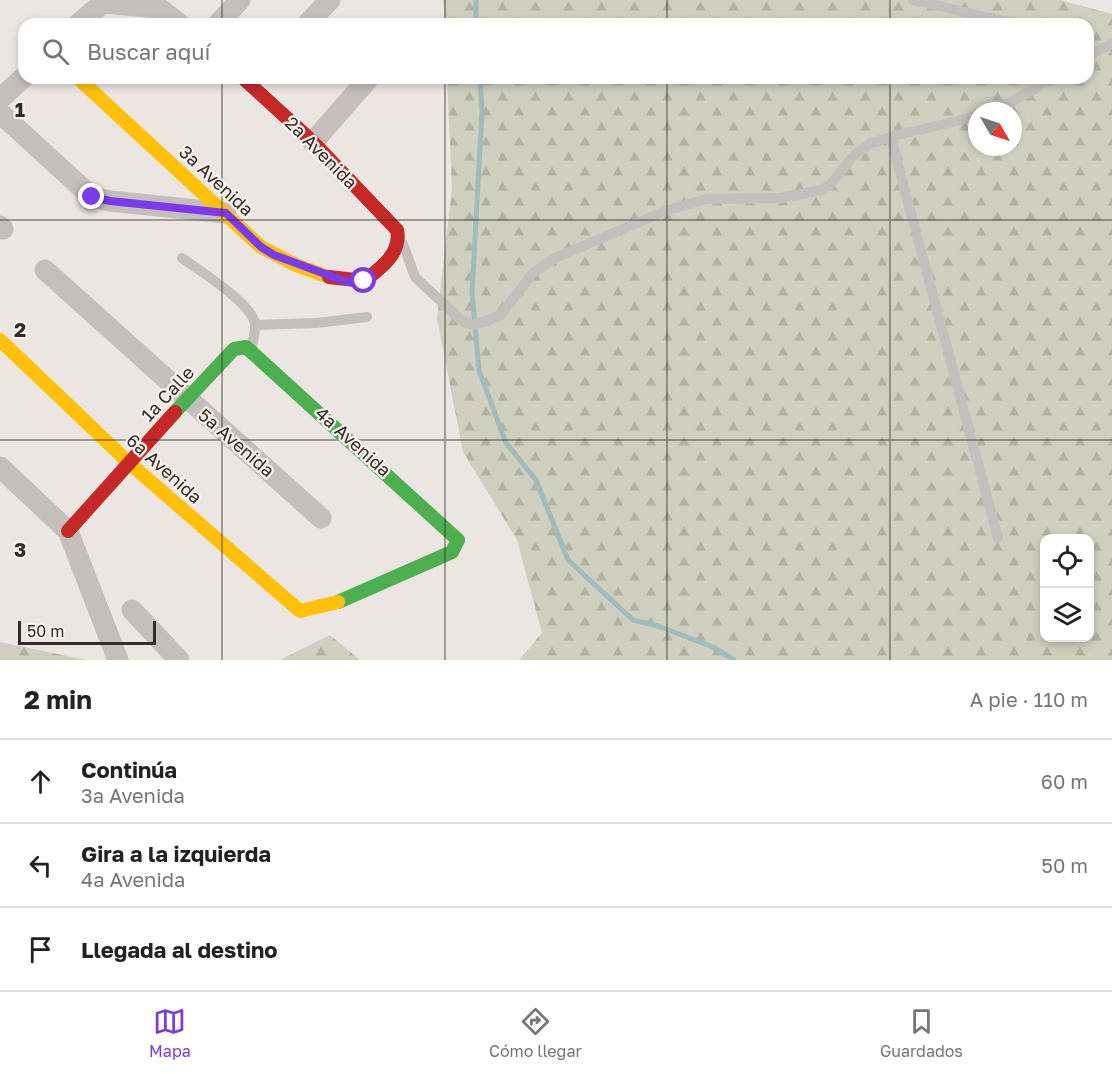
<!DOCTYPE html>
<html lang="es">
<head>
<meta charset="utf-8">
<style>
	:root { --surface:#fff; --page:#f6f6f6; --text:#222; --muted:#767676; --line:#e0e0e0; --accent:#7c3aed }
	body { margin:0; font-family:"Golos Text",sans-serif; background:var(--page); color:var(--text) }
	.controls { position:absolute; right:18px; bottom:18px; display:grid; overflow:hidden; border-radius:12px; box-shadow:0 3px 9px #0003 }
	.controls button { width:54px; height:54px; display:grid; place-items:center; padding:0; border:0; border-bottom:2px solid var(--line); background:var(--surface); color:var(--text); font:30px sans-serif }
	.compass { position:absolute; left:968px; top:102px; width:54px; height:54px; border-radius:50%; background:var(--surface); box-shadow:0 3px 9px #0003; rotate:129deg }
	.scale { position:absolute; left:18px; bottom:15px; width:138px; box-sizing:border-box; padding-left:6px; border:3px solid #352c2a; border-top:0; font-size:16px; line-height:21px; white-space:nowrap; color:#352c2a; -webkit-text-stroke:4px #f7f0ea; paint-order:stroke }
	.stop { position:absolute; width:18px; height:18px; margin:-14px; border:4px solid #7c3aed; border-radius:50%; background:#fff }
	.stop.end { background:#7c3aed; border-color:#fff; box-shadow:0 2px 6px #0008 }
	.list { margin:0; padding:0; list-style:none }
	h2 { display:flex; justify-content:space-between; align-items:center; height:78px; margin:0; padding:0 24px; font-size:26px }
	h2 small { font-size:20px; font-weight:400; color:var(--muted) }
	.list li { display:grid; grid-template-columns:39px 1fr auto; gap:18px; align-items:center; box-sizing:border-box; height:84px; padding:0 24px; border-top:2px solid var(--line) }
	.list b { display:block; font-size:22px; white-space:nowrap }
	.list p { margin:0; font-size:20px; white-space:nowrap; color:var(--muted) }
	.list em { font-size:20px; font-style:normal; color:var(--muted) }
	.icon { flex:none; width:33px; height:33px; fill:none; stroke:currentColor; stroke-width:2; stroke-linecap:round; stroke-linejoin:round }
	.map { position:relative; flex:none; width:1112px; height:660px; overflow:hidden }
	.search { position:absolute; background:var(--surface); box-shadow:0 3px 9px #0003; left:18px; right:18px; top:18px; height:66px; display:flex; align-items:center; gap:15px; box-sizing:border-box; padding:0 21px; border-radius:18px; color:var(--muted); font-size:22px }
	.sheet { height:330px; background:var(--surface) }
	nav { display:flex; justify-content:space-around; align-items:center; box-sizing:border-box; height:84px; border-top:2px solid var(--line); background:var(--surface); font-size:16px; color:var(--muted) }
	nav a { display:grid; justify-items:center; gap:3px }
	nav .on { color:var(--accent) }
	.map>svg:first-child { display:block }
</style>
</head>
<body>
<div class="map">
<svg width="1112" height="660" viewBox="0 0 1112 660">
	<defs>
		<pattern id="forest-firs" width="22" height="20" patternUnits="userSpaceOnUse" patternTransform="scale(1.5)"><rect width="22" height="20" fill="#cecfbe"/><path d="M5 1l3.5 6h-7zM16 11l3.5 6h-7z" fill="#b2b2a3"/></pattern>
	</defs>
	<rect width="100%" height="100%" fill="#ebe6e2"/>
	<g fill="url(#forest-firs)" fill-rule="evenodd">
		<path d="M443 0H1060L1112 14V660H519L542 633 517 540 463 452 437 318 452 189 447 78H1088V24H445ZM977 111H1013V147H977ZM1044 538H1090V638H1044Z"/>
		<polygon points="330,635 360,660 280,660"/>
		<polygon points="0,642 86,660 0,660"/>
	</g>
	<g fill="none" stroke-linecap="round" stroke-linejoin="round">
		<g stroke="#a1bbb9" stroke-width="5">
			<polyline points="476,24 476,0"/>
			<polyline points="480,78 482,111 472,293 479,370 506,443 536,480 568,560 633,620 658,626 713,647 734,660"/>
		</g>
		<g stroke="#c5bfbb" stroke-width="10">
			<polyline points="913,0 1016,24"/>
			<polyline points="1088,56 1112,44"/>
			<polyline points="993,111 1033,90 1048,78"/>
			<polyline points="977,116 894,136 893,146 998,538"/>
			<polyline points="403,244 415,277 462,321 473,325 500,316 533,273 555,258 665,211 706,199 781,198 822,190 830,185 853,156 871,143 894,136"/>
			<path d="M182 258C200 271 250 302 255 323 256 330 253 339 252 347"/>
			<polyline points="255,325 316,323 367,317"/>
		</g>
		<g stroke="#c5bfbb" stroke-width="21">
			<polyline points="78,24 103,3 159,8 180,24"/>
			<polyline points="218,24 240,0"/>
			<polyline points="307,24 330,0"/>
			<polyline points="0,99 24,77"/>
			<polyline points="0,113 92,197 110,201 226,213"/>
			<polyline points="313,142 369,78"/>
			<polyline points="0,226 3,229"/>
			<polyline points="45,270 321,518"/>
			<polyline points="0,467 68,531 118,660"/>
			<polyline points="132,610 179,660"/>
		</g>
		<polyline stroke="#4caf50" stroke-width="14" points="175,412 234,349 246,347 458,540 452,552 338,602"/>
		<g stroke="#ffc107" stroke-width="14">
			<polyline points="78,78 261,247 296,265 329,277"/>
			<polyline points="0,340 128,462 300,611 338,602"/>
		</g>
		<g stroke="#c62828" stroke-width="14">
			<path d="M243 78 313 142 397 230C402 253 380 269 364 281L329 277"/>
			<polyline points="68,531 175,412"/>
		</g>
	</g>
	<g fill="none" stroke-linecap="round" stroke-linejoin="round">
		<polyline stroke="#7c3aed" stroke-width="8" points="92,197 110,201 226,213 261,247 274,255 347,282 364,281"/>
	</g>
	<path fill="none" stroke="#352c2a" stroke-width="1.5" stroke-opacity="0.55" d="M222 0V24M445 0V24M667 0V24M890 0V24M222 78V660M445 78V660M667 78V660M890 78V660M0 220H1112M0 440H1112"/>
	<g text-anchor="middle" stroke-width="4.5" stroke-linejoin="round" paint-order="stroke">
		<g font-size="18" fill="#352c2a" stroke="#f7f0ea">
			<text transform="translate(321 153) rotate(45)" y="6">2a Avenida</text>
			<text transform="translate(216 181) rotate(43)" y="6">3a Avenida</text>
			<text transform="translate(168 394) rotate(-47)" y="6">1a Calle</text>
			<text transform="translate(353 442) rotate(42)" y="6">4a Avenida</text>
			<text transform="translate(236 443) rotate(41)" y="6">5a Avenida</text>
			<text transform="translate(164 469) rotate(42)" y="6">6a Avenida</text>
		</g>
	</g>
	<g font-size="20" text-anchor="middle" font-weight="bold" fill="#352c2a" stroke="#f7f0ea" stroke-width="4.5" stroke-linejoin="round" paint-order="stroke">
		<text x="20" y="117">1</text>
		<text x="20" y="337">2</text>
		<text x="20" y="557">3</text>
	</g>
</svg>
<div class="controls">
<button><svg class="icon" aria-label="locate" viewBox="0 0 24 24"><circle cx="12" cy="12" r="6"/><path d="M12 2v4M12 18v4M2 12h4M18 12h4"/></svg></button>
<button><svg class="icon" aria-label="layers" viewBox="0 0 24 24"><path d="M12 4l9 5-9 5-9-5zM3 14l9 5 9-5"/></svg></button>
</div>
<svg class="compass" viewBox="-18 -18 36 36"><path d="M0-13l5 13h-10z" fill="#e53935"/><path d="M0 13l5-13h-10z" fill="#767676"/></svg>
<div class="scale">50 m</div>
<div class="stop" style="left:364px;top:281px"></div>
<div class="stop end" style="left:92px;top:197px"></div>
<div class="search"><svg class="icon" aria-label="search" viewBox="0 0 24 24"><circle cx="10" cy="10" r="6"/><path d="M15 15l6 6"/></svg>Buscar aquí</div>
</div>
<section class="sheet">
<h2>2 min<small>A pie · 110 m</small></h2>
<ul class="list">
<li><svg class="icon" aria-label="ahead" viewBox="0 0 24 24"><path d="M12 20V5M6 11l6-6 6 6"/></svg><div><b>Continúa</b><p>3a Avenida</p></div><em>60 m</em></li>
<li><svg class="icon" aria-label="left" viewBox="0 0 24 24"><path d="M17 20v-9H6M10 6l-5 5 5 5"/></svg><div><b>Gira a la izquierda</b><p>4a Avenida</p></div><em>50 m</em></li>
<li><svg class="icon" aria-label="arrive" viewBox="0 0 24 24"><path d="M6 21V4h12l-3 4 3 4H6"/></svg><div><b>Llegada al destino</b></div></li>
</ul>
</section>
<nav>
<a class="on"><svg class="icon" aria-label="map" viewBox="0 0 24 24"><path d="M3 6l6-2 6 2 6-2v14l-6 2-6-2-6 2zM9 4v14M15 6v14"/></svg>Mapa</a>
<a><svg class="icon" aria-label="directions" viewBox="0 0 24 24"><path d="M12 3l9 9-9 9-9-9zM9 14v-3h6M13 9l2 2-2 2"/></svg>Cómo llegar</a>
<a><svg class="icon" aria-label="saved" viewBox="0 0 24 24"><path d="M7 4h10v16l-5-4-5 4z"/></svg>Guardados</a>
</nav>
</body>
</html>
